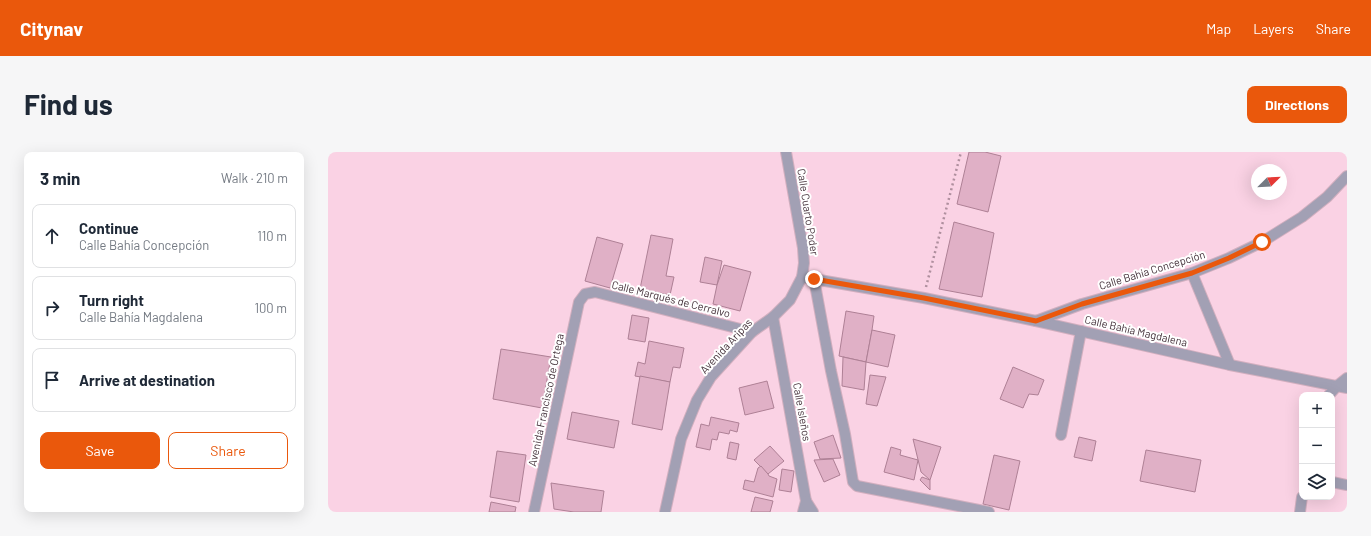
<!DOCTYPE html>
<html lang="en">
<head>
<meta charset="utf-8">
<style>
	:root { --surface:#fff; --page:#f6f6f7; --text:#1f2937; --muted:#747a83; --line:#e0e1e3; --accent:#ea580c }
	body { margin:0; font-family:Barlow,sans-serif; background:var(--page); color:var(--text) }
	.controls { position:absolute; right:12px; bottom:12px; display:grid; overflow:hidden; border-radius:8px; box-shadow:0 4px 16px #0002 }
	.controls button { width:36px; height:36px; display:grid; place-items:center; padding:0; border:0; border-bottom:1px solid var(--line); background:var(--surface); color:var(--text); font:20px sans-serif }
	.compass { position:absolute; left:923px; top:12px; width:36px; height:36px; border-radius:50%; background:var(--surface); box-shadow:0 4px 16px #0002; rotate:66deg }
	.stop { position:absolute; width:12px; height:12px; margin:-9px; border:3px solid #ea580c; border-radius:50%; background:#fff }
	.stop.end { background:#ea580c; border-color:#fff; box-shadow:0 1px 4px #0008 }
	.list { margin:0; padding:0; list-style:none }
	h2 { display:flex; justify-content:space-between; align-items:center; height:52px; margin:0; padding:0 16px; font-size:17px }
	h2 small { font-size:13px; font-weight:400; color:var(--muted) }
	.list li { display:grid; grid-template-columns:26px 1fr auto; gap:12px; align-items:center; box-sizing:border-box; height:64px; margin:0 8px 8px; padding:0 8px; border:1px solid var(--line); border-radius:8px }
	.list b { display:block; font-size:15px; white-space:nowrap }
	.list p { margin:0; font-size:13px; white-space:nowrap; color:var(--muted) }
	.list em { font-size:13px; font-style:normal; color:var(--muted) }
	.actions { display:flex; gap:8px; padding:12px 16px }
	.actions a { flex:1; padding:9px 0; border:1px solid var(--accent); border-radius:8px; text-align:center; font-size:14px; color:var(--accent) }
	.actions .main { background:var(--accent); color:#fff }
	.icon { flex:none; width:22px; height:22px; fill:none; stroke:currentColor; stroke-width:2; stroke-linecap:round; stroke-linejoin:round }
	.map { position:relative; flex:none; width:1019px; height:360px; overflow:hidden; border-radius:8px }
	header { display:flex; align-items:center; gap:24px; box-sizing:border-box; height:56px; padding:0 20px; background:var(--accent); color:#fff }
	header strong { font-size:19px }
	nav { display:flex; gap:22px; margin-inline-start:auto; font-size:14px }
	.intro { display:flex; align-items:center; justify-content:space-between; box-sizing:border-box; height:96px; padding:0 24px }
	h1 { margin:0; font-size:28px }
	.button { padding:10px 18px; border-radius:8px; background:var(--accent); color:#fff; font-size:14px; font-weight:700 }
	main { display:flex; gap:24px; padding:0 24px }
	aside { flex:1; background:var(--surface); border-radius:8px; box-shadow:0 4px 16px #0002 }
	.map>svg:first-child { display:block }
</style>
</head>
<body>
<header>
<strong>Citynav</strong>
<nav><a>Map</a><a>Layers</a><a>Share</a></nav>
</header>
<div class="intro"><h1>Find us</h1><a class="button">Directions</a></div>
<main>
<aside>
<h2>3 min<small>Walk · 210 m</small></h2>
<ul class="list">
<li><svg class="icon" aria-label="ahead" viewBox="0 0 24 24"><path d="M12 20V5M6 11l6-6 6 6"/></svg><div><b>Continue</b><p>Calle Bahía Concepción</p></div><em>110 m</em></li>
<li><svg class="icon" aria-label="right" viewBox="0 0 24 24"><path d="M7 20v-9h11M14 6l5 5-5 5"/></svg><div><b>Turn right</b><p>Calle Bahía Magdalena</p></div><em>100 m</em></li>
<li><svg class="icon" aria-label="arrive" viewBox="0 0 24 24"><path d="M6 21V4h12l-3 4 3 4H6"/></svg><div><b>Arrive at destination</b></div></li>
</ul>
<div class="actions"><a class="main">Save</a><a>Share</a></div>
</aside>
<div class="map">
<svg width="1019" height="360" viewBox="0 0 1019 360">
	<rect width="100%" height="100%" fill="#fad2e4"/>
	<g fill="#e0b0c6" stroke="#ae8095">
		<polygon points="641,0 657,0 673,4 660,60 629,52"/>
		<polygon points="626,70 666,81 654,145 611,137"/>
		<polygon points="323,83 345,87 338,124 346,125 342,143 312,137"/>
		<polygon points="269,85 295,92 282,136 257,129"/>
		<polygon points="377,105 394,109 389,133 372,130"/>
		<polygon points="396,113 423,120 412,159 385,152 389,133"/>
		<polygon points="518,159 546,164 544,178 538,210 511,204"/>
		<polygon points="304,163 321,166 317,190 300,187"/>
		<polygon points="544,178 567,183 560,215 538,210"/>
		<polygon points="321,189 356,196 352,216 345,215 342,230 307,224 310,210 317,212"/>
		<polygon points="173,197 223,205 214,256 165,247"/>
		<polygon points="515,205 538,210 536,238 514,234"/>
		<polygon points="685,215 716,228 710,243 701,242 695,256 672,247"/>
		<polygon points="542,223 558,225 549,254 538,252"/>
		<polygon points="312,224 342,230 334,278 304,272"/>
		<polygon points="439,229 446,256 417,263 411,236"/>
		<polygon points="244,260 291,269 286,296 239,287"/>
		<polygon points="383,265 411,271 409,280 402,278 401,282 391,280 389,288 384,287 382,298 368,295 373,272 381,274"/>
		<polygon points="505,283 513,306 492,307 486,290"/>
		<polygon points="751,285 768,289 764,309 746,305"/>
		<polygon points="585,287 613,295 602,328 593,320"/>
		<polygon points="402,290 411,292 408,308 399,306"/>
		<polygon points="442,294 456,309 440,322 426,308"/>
		<polygon points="563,295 573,298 572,303 590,308 586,328 556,320"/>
		<polygon points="818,298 873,308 867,340 812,329"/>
		<polygon points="169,299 198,303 191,350 162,345"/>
		<polygon points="666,303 692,309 681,358 655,352"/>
		<polygon points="505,307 512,323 496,330 486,308"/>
		<polygon points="433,314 440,322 441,324 449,327 445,345 415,337 417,328 426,330 430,316"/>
		<polygon points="454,317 466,319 463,340 451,338"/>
		<polygon points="594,325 602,328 602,338 592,328"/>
		<polygon points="223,331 276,339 273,360 246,360 226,357"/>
		<polygon points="427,345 445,349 442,360 423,360"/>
		<polygon points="163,350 188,355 187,360 161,360"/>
	</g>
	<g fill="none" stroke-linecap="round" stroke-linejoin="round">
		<g stroke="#d2afbf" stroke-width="12">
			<g id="minor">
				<polyline points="864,121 902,213"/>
				<polyline points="474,125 596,146 708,169 902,213 1019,236"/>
				<polyline points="486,127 503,219 517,282 525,330 529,334 661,360"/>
				<polyline points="445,165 478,349 475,360"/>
				<polyline points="708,169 754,152 864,121 901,106 934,90 974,65 999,45 1019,24"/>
				<polyline points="1001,243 1009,234 1019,226"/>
				<polyline points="733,283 753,179"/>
				<polyline points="1004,330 1019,333"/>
				<polyline points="478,349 485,360"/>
				<polyline points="206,360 251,150 257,142 267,140 424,180"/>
				<polyline points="972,360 974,345"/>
			</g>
		</g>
		<g stroke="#d2afbf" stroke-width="12">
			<polyline id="tertiary" points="337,360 353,287 369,248 383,225 424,180 445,165 462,148 474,125 476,111 475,96 458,0"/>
		</g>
		<polyline stroke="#af8f9e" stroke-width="2.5" stroke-dasharray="2 3" stroke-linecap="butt" points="598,135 633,0"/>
		<use href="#minor" stroke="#a2a0b4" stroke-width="10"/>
		<use href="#tertiary" stroke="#a2a0b4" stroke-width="10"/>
	</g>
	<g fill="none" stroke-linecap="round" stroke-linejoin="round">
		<polyline stroke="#ea580c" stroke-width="5" points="486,127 596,146 708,169 754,152 864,121 901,106 934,90"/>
	</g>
	<g text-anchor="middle" stroke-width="4" stroke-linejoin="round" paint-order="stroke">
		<g font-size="11" fill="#45323b" stroke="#fff">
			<text transform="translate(480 60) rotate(81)" y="4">Calle Cuarto Poder</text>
			<text transform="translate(824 118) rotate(-17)" y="4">Calle Bahía Concepción</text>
			<text transform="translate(343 147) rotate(14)" y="4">Calle Marqués de Cerralvo</text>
			<text transform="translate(808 179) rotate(13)" y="4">Calle Bahía Magdalena</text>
			<text transform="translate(398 194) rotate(-47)" y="4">Avenida Aripas</text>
			<text transform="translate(218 248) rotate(-78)" y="4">Avenida Francisco de Ortega</text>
			<text transform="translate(474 260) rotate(80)" y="4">Calle Isleños</text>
		</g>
	</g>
</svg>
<div class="controls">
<button>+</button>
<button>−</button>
<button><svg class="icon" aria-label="layers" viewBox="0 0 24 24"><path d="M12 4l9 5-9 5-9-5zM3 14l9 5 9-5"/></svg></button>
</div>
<svg class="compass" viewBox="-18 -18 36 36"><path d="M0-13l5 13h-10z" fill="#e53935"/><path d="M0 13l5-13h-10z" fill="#747a83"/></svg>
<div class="stop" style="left:934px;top:90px"></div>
<div class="stop end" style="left:486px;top:127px"></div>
</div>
</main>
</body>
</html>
